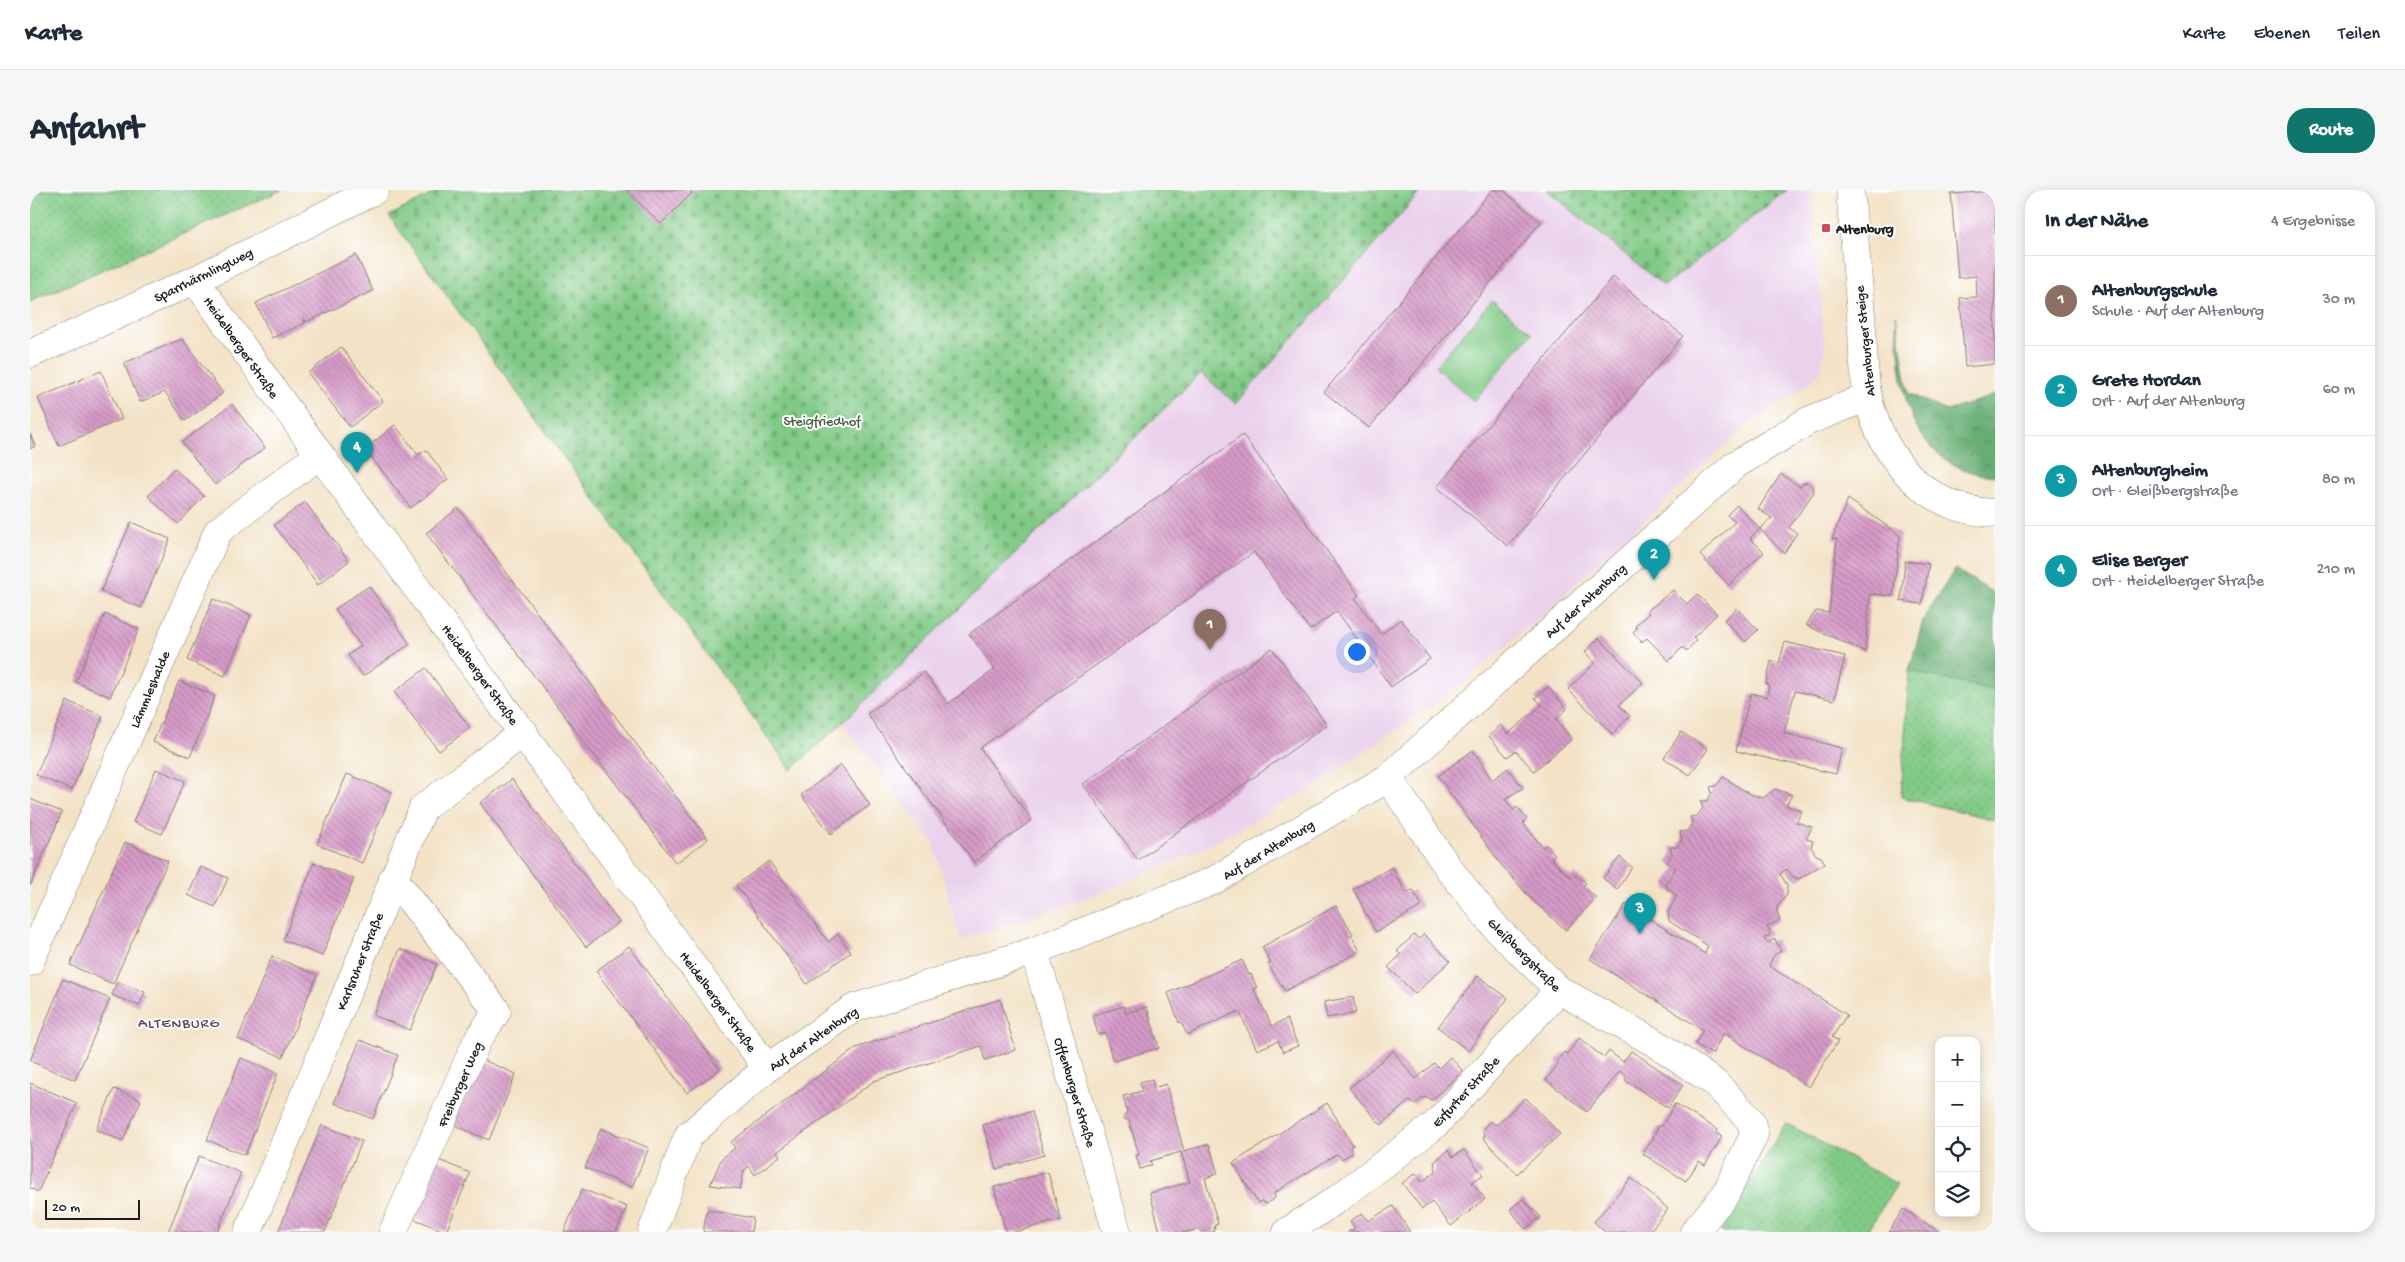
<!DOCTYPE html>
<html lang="de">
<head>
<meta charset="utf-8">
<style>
	:root { --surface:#fff; --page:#f6f6f7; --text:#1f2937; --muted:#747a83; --line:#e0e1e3; --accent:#0f766e }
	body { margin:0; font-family:"Gochi Hand",sans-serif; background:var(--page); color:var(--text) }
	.controls { position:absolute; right:15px; bottom:15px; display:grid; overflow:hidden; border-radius:10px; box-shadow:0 2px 12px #0003 }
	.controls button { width:45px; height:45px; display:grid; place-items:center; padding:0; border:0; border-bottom:1px solid var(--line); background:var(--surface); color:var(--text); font:25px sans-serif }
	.scale { position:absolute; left:15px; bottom:12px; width:95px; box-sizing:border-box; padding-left:5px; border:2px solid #1c1c1c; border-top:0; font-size:14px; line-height:18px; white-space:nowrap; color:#1c1c1c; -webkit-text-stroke:4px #fff; paint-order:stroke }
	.you { position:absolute; left:1326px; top:461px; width:18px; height:18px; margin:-12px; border:4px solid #fff; border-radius:50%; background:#1a73e8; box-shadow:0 0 0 8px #1a73e833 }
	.badge { display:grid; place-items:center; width:32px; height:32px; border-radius:50%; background:var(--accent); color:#fff; font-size:16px; font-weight:700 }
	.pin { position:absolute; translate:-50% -41px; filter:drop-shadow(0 1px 2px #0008) }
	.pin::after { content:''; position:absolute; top:26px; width:18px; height:15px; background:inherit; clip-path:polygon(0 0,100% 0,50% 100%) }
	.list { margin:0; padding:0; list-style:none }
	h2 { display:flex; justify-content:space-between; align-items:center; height:65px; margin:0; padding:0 20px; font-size:21px }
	h2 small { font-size:16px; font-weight:400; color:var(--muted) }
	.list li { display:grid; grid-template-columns:32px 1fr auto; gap:15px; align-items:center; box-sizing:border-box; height:90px; padding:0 20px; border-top:1px solid var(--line) }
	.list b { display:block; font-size:19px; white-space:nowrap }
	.list p { margin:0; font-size:16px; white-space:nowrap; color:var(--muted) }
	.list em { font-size:16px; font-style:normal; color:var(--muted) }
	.icon { flex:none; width:28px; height:28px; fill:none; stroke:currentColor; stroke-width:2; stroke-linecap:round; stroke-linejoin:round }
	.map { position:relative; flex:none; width:1965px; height:1042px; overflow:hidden; border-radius:20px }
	header { display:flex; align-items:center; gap:30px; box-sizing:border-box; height:70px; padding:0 25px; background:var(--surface); border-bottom:1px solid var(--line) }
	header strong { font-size:24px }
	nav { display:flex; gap:28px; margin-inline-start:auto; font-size:18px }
	.intro { display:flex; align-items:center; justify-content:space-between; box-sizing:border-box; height:120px; padding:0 30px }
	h1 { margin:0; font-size:35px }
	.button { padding:12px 22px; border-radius:20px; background:var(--accent); color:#fff; font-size:18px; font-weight:700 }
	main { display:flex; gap:30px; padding:0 30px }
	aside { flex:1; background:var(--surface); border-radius:20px; box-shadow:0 2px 12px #0003 }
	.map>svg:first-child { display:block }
</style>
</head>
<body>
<header>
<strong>Karte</strong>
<nav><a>Karte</a><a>Ebenen</a><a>Teilen</a></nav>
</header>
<div class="intro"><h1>Anfahrt</h1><a class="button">Route</a></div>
<main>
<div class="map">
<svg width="1965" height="1042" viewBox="0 0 1965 1042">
	<defs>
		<pattern id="forest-crowns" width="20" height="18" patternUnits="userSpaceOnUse" patternTransform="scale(1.25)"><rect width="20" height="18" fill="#68ae73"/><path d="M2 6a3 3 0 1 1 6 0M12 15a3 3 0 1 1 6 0" fill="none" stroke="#558d5e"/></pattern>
		<pattern id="cemetery-stones" width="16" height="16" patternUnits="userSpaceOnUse" patternTransform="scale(1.25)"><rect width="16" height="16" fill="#81ca86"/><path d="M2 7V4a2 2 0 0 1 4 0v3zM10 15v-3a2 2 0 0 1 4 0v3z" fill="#6fad73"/></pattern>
		<pattern id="garden-dots" width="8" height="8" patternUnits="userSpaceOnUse" patternTransform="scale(1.25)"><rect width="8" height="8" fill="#81ca86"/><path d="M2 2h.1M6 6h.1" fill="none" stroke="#6fad73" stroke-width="1.8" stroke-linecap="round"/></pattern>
		<pattern id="building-back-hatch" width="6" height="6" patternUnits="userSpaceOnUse" patternTransform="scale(1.25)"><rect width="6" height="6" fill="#d79bc9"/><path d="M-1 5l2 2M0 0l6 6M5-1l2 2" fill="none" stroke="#ae7ea2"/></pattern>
	</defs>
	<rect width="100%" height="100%" fill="#fff"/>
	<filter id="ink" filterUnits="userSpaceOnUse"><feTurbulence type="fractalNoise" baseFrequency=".02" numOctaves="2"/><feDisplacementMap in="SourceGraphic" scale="10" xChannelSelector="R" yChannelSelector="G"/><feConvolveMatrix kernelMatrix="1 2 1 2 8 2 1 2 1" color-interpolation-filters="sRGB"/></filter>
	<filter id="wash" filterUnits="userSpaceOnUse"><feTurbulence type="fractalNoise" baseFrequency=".0096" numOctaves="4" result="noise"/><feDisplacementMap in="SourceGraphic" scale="20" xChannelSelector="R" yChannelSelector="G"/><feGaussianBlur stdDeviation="1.12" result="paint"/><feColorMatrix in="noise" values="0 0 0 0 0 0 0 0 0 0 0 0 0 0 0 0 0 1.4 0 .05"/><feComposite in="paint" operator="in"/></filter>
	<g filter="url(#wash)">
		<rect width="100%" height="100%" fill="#f3e2c6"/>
		<polygon fill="#ead1ec" points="1392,0 1517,0 1634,95 1757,0 1780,0 1795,159 1790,182 1774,197 1720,232 1513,424 1431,495 1281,599 1182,654 1071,703 931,750 904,654 812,533 1171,182 1207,214"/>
		<polygon fill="#81ca86" stroke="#4e7351" points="1462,110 1502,143 1444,211 1405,177"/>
		<g fill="url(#forest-crowns)" stroke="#426548">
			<path d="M1866 124 1878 203 1917 221 1965 205V285C1948 286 1935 281 1921 273 1868 240 1871 179 1866 124Z"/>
			<polygon points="1925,379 1965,404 1965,501 1879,481 1893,430"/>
		</g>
		<g fill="url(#cemetery-stones)" stroke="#4e7351">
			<polygon points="410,0 1392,0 1206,214 1171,183 812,533 761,580 359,26"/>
			<polygon points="1517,0 1757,0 1634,96"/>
		</g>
		<g fill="url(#garden-dots)" stroke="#4e7351">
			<polygon points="0,0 252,0 0,112"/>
			<polygon points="1879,481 1965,501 1965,630 1871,607"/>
			<polygon points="1756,933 1867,994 1837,1042 1691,1042"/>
		</g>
		<g id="blocks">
			<g fill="url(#building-back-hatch)">
				<polygon points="596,0 660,0 662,3 631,34"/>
				<polygon points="1462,0 1473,0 1511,32 1339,238 1294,202"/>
				<polygon points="1965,1 1965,174 1935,177 1930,108 1947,107 1946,86 1928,88 1921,4"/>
				<polygon points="326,65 343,101 276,132 273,126 275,133 242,148 226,113"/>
				<polygon points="1583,87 1653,146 1478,356 1407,297"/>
				<polygon points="152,149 193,203 155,231 135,202 110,212 94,173"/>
				<polygon points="311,157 353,211 320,237 278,183"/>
				<polygon points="71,181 92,229 29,256 8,208"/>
				<polygon points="202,214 235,258 185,295 152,252"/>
				<polygon points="365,235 388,265 396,260 418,289 381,318 335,259"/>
				<polygon points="0,244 5,256 0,259"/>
				<polygon points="1213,245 1329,405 1325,408 1351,444 1371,429 1400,469 1361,497 1307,421 1280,440 1224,362 950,558 1002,630 944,672 837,524 894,482 918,514 965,479 939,444"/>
				<polygon points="144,278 174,306 148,334 118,306"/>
				<polygon points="1751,284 1770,297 1772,294 1777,292 1783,297 1784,302 1759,338 1767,343 1754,363 1730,339 1742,328 1728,319"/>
				<polygon points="1818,309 1870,345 1863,406 1840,404 1835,462 1776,435 1786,421 1799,423 1807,349 1802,349"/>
				<polygon points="275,312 319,371 288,395 244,335"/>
				<polygon points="1707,315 1730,339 1720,348 1734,362 1699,395 1670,365 1705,332 1697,325"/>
				<polygon points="428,318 678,649 646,673 396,343"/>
				<polygon points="101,332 140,349 111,418 71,401"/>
				<polygon points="1875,371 1899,374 1892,414 1871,411"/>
				<polygon points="339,396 380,454 333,486 318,465 331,456 305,419"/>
				<polygon points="1643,400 1657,414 1667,404 1687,424 1663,448 1666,451 1656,461 1653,457 1639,471 1617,448 1612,452 1603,442 1607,438 1605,436 1619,423 1617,421"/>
				<polygon points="183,409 221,425 195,486 157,470"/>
				<polygon points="1707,418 1728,440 1715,452 1694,430"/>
				<polygon points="75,424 109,439 80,507 46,492"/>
				<polygon points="1569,448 1613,493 1589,515 1600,526 1582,544 1538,499 1565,473 1555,462"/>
				<polygon points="1755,452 1815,466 1804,510 1765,501 1754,543 1812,558 1806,584 1706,561 1721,503 1737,507 1739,495 1736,494 1741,471 1749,473"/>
				<polygon points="1242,458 1297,535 1108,670 1053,594"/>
				<polygon points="396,478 440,538 409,561 364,502"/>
				<polygon points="149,491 185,506 160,567 123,552"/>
				<polygon points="1518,497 1537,519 1526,529 1542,549 1504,581 1486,561 1477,567 1459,546 1471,535 1478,544 1512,515 1505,508"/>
				<polygon points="37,511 73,526 42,600 6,585"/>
				<polygon points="1651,542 1678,559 1660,585 1634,568"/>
				<polygon points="1443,560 1462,590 1478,578 1493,598 1475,609 1483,620 1487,617 1497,629 1493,633 1513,658 1516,655 1525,664 1521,667 1530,678 1542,688 1545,684 1556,693 1553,696 1566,708 1536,740 1501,709 1469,672 1408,586"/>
				<polygon points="811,575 840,615 801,644 771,605"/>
				<polygon points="126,579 155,591 132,644 103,632"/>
				<polygon points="317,584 362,602 332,673 287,654"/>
				<polygon points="1693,587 1720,604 1733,608 1745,599 1762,605 1756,615 1772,621 1766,632 1782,637 1776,649 1783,651 1781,657 1786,665 1791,667 1795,673 1769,689 1763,687 1757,679 1750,684 1757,695 1757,705 1747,717 1747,723 1750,730 1737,737 1740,742 1739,746 1734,748 1737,753 1745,749 1751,761 1744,765 1739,776 1817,825 1802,847 1808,851 1779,897 1694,843 1682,864 1665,854 1673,840 1560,769 1596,714 1675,764 1678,756 1639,731 1638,722 1647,706 1637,699 1636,693 1646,678 1637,672 1642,664 1640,657 1647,657 1652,649 1650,642 1657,641 1662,633 1660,627 1667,626 1673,618 1670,611 1677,611 1682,603 1680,597 1686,596"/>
				<polygon points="482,589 589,732 556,757 450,613"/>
				<polygon points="0,609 32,622 0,696"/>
				<polygon points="95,652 138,671 83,794 40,775"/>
				<polygon points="1590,667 1602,677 1587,700 1573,688"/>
				<polygon points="739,671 798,752 808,744 821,762 777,794 706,695"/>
				<polygon points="284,673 324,689 292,766 253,750"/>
				<polygon points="171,677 198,688 185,717 158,705"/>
				<polygon points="1362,677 1376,703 1383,700 1392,716 1346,742 1323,699"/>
				<polygon points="1306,716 1323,744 1321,745 1330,761 1255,801 1238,774 1241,773 1232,757"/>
				<polygon points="1394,744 1420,771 1385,804 1358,777 1371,765 1367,761 1384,745 1389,749"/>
				<polygon points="599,756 690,879 657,903 566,781"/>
				<polygon points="370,759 407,774 380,840 343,825"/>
				<polygon points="242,766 287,785 253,867 208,849"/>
				<polygon points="1212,770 1219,785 1221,784 1227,798 1224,799 1242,836 1257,829 1268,856 1253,862 1248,851 1227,860 1209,821 1157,845 1151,832 1149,833 1138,803"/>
				<polygon points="1448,786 1478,808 1438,861 1408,837"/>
				<polygon points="33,789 80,809 45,890 0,871"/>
				<polygon points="87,792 115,802 109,816 82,805"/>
				<polygon points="1323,807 1326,823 1297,828 1294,812"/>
				<polygon points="970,809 986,860 955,870 951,856 844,891 747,962 750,966 725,985 719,976 714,981 710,999 680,995 692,968 705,958 701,952 826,858"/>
				<polygon points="1094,816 1096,823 1117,817 1129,858 1083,871 1075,843 1068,845 1063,825"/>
				<polygon points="1549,848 1574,868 1579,861 1593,872 1601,861 1653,895 1638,918 1595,890 1597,887 1590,881 1557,922 1516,890 1528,874 1526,872 1534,862 1537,864"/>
				<polygon points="330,850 368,865 343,929 304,913"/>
				<polygon points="1363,861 1386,889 1404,873 1409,878 1420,867 1433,881 1402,910 1394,907 1385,914 1379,911 1351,935 1319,898"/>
				<polygon points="446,867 486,884 459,950 419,933"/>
				<polygon points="211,868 248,883 215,965 177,950"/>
				<polygon points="1122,889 1124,898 1136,894 1154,961 1179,954 1188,984 1175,988 1188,1034 1185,1035 1184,1042 1171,1042 1169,1039 1158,1042 1130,1042 1120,1003 1160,992 1151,962 1120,971 1122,975 1110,979 1106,965 1109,965 1099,931 1093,928 1097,922 1093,906 1112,901 1110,892"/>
				<polygon points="0,893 47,913 8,1002 0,998"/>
				<polygon points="84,899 111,910 93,951 66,940"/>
				<polygon points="1496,908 1530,944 1487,984 1453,948 1455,945 1452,940 1460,931 1466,935"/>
				<polygon points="1297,913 1323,955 1320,956 1322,963 1312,969 1307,964 1244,1003 1245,1008 1236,1014 1231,1011 1228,1013 1203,973"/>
				<polygon points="1645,914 1688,940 1686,943 1692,947 1675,975 1669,971 1656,991 1613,964 1624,947 1623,946 1629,936 1631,937"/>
				<polygon points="1002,921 1014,965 966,979 953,935"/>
				<polygon points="292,935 332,951 295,1042 248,1042"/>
				<polygon points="571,938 619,958 602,997 555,978"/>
				<polygon points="1418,960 1423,967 1434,960 1453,985 1442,992 1455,1009 1421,1036 1402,1012 1392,1019 1372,993 1386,983 1392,992 1406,981 1404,972"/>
				<polygon points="169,966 211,983 187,1042 138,1042"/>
				<polygon points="404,968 440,983 416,1042 380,1027"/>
				<polygon points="1018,982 1031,1030 984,1042 976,1042 964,997"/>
				<polygon points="1601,988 1638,1019 1619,1042 1575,1042 1564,1032"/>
				<polygon points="552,999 597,1017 586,1042 534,1042"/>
				<polygon points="1493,1009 1511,1027 1495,1039 1480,1019"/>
				<polygon points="1363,1016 1380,1042 1318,1042 1325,1038 1320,1031 1332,1023 1338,1031"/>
				<polygon points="1873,1019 1910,1042 1859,1042"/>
				<polygon points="677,1020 723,1028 721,1042 673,1042"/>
			</g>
		</g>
	</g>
	<g filter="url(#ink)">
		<use href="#blocks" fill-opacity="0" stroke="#887f71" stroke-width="1"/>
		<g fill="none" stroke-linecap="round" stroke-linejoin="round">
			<g stroke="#887f71" stroke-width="29">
				<g id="minor">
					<path d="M165 90C352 355 547 615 737 878"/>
					<polyline points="0,164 165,90 345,0"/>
					<polyline points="1358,588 1419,679 1467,739 1529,800 1627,854 1685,893 1721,931 1724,945 1695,1005 1664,1042"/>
					<polyline points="1004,761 1087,1042"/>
					<polyline points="0,772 188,341 289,265"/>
					<polyline points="218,1042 393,618 494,542"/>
					<polyline points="363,1042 447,851 467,821 363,688"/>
					<polyline points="622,1042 658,946 737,878 824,818 1004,761 1183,691 1358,588 1705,275 1778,231 1838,207"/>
					<polyline points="1257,1042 1309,1008 1405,935 1529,800"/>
				</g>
			</g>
			<g stroke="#887f71" stroke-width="29">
				<path id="major" d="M1820 0C1824 42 1827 83 1831 125 1833 149 1833 186 1838 208 1853 270 1897 321 1965 323"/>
			</g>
			<use href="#minor" stroke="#fff" stroke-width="28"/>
			<use href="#major" stroke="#fff" stroke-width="28"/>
		</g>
	</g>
	<rect fill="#d1495b" stroke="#fff" stroke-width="2" x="1791" y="33" width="10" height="10" rx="2.5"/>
	<g text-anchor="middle" stroke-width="4" stroke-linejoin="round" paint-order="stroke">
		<g font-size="14" font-weight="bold" fill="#1c1c1c" stroke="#fff" text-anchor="start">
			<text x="1806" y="43">Altenburg</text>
		</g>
		<g font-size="14" fill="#1c1c1c" stroke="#fff">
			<text transform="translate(173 84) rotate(-26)" y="5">Sparrhärmlingweg</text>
			<text transform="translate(1834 151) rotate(-96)" y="5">Altenburger Steige</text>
			<text transform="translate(212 157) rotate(55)" y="5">Heidelberger Straße</text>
			<text transform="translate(1555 410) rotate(-42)" y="5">Auf der Altenburg</text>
			<text transform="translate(451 484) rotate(54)" y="5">Heidelberger Straße</text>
			<text transform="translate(119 499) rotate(-67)" y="5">Lämmleshalde</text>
			<text transform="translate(1238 659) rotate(-31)" y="5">Auf der Altenburg</text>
			<text transform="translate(1495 764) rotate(45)" y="5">Gleißbergstraße</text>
			<text transform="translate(329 771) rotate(-68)" y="5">Karlsruher Straße</text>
			<text transform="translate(689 811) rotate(54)" y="5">Heidelberger Straße</text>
			<text transform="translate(783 848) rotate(-34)" y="5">Auf der Altenburg</text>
			<text transform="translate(429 894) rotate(-66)" y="5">Freiburger Weg</text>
			<text transform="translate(1435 901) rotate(-47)" y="5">Erfurter Straße</text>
			<text transform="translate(1046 902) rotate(73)" y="5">Offenburger Straße</text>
		</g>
		<g font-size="14" fill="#446246" stroke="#fff">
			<text x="792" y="235">Steigfriedhof</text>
		</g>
		<g font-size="15" letter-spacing="1" fill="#5d4859" stroke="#fff">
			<text x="149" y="837">ALTENBURG</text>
		</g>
	</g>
</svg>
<div class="controls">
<button>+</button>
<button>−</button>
<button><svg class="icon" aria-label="locate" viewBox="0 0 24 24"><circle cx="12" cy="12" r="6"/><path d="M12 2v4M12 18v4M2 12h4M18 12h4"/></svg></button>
<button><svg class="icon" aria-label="layers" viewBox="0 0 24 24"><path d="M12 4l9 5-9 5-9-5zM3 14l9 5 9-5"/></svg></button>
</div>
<div class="scale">20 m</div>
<div class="you"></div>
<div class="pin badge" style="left:1180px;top:460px;background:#8d6e63">1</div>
<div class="pin badge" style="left:1624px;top:390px;background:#0f9aa8">2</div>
<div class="pin badge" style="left:1610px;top:744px;background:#0f9aa8">3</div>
<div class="pin badge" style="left:327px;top:283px;background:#0f9aa8">4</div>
</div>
<aside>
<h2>In der Nähe<small>4 Ergebnisse</small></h2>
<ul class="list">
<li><span class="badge" style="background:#8d6e63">1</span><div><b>Altenburgschule</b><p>Schule · Auf der Altenburg</p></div><em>30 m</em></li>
<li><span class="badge" style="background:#0f9aa8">2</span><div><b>Grete Hordan</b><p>Ort · Auf der Altenburg</p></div><em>60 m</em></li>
<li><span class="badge" style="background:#0f9aa8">3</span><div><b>Altenburgheim</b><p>Ort · Gleißbergstraße</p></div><em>80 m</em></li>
<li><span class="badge" style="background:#0f9aa8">4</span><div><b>Elise Berger</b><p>Ort · Heidelberger Straße</p></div><em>210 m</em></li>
</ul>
</aside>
</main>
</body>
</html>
